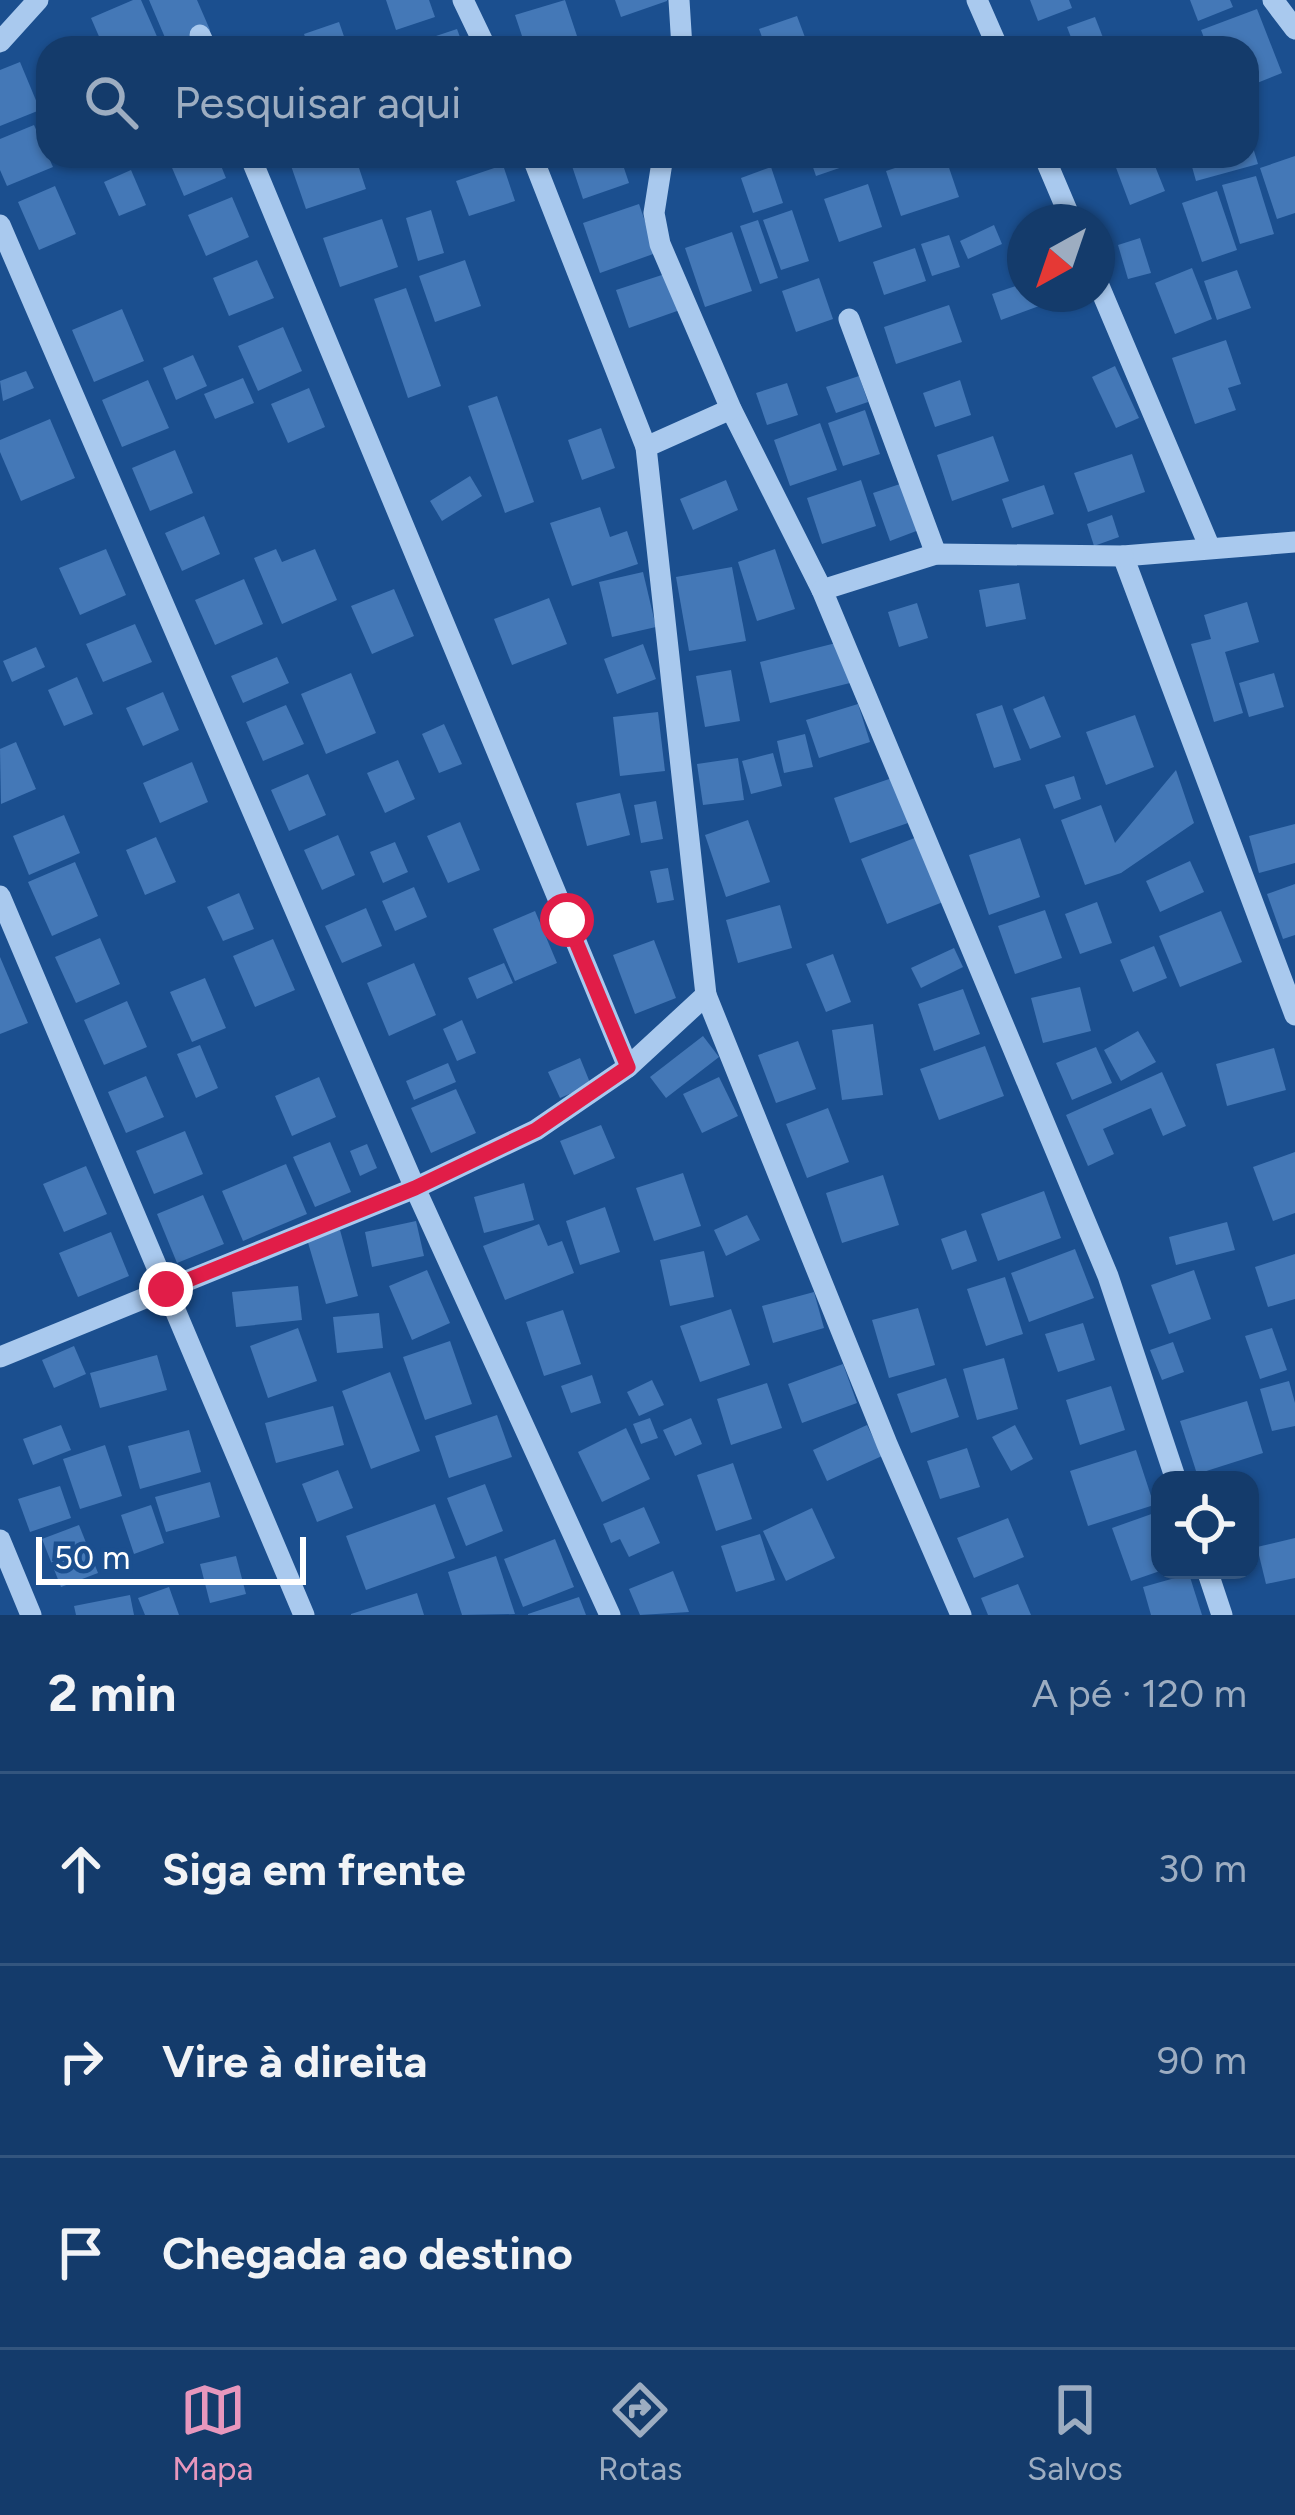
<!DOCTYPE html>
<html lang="pt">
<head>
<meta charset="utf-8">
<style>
	:root { --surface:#143b6b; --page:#214673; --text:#f1f3f6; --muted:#9dadc1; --line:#33557e; --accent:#e797bd }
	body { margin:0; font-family:Figtree,sans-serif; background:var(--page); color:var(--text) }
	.controls { position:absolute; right:36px; bottom:36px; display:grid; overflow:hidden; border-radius:24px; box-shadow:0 3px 9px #0004 }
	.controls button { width:108px; height:108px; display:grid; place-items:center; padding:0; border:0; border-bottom:3px solid var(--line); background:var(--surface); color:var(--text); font:60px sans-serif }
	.compass { position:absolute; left:1007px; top:204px; width:108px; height:108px; border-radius:50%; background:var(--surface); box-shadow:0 3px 9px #0004; rotate:220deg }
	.scale { position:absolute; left:36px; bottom:30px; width:270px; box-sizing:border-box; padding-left:12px; border:6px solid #fff; border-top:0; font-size:33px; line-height:42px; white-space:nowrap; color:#fff; -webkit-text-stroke:9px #1b4f8f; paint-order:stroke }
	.stop { position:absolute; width:36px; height:36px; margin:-27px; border:9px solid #e11d48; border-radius:50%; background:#fff }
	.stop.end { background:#e11d48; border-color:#fff; box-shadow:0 3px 12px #0008 }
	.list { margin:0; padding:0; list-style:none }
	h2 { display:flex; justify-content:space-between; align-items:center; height:156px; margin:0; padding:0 48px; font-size:51px }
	h2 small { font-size:39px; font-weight:400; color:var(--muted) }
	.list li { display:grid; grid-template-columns:78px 1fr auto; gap:36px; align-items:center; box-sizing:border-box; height:192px; padding:0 48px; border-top:3px solid var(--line) }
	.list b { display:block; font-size:45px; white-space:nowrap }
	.list em { font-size:39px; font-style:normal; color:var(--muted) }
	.icon { flex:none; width:66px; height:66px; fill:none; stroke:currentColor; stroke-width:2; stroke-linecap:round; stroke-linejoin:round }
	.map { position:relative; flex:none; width:1295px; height:1615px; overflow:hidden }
	.search { position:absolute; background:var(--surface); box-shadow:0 3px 9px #0004; left:36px; right:36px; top:36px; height:132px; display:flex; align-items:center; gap:30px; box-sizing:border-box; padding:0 42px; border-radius:36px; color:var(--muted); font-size:45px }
	.sheet { height:732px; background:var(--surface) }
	nav { display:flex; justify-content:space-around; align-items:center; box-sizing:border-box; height:168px; border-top:3px solid var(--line); background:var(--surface); font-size:33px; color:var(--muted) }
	nav a { display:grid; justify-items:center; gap:6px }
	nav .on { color:var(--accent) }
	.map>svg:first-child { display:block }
</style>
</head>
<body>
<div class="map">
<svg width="1295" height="1615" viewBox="0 0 1295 1615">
	<rect width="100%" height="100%" fill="#1b4f8f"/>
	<g fill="#4478b7">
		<polygon points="133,0 141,0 162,48 104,48 91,18"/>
		<polygon points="149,0 197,0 210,30 169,47"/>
		<polygon points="386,0 429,0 435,17 396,30"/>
		<polygon points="565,0 577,36 542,48 526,48 515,15"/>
		<polygon points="615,0 667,0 667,1 621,17"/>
		<polygon points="1030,0 1069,0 1072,8 1038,21"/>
		<polygon points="1190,0 1230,0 1233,7 1198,21"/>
		<polygon points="1257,9 1282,73 1247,87 1247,48 1208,48 1201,30"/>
		<polygon points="797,16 809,48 766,48 759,29"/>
		<polygon points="1095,17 1107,48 1075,48 1067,27"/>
		<polygon points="339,22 348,48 309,48 304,34"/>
		<polygon points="457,29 464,48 403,48 403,47"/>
		<polygon points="20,62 40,110 0,126 0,70"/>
		<polygon points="34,125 53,167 7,186 0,170 0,139"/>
		<polygon points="1248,131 1258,164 1196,181 1189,156 1247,156"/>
		<polygon points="167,156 217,156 226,178 184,196"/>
		<polygon points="300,156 355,156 366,189 306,209 289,160"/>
		<polygon points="592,156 620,156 629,183 583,199 571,163"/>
		<polygon points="809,156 855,156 857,162 816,176"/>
		<polygon points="931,156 945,156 959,197 901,216 886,171"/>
		<polygon points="1139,156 1151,156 1165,191 1130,205 1115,165"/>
		<polygon points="1295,156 1295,213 1277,219 1260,168"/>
		<polygon points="503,165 515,201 469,216 456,181"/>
		<polygon points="771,167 783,203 753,213 741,178"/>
		<polygon points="131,170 146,205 119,216 104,182"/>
		<polygon points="1256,176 1274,234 1240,244 1222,185"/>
		<polygon points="868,184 882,227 839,242 824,199"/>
		<polygon points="55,186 76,234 39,250 18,202"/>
		<polygon points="1217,191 1237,250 1202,262 1182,203"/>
		<polygon points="232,197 249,237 206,256 188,215"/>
		<polygon points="639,204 656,253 600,273 583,223"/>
		<polygon points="431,210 444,253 418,261 406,218"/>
		<polygon points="792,210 809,261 781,270 763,220"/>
		<polygon points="382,219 398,267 340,287 323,238"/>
		<polygon points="758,220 778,278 760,284 740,226"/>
		<polygon points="994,225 1002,244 968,259 960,241"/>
		<polygon points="732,232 752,291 705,307 685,248"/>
		<polygon points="949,235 960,267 932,276 921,244"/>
		<polygon points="1140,238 1151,273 1128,279 1118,245"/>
		<polygon points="915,248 926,281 884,295 873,262"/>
		<polygon points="257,260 274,298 229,316 213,278"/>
		<polygon points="465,260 481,306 435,322 419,276"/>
		<polygon points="1192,268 1212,319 1175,334 1155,283"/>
		<polygon points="1237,270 1251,308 1217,320 1204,281"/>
		<polygon points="668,273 680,310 629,328 616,290"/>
		<polygon points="819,278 833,319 796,332 782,291"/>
		<polygon points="1025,283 1025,294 1047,294 1050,302 1001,320 992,294"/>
		<polygon points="406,288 441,386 408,398 374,299"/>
		<polygon points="949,305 962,342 896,364 884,327"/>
		<polygon points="122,309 144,361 94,382 72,330"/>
		<polygon points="283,327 302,371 258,391 238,346"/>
		<polygon points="1226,340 1241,384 1228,388 1236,410 1195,424 1172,358"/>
		<polygon points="193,355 207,386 176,400 163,368"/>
		<polygon points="1115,366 1139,418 1116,428 1092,377"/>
		<polygon points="26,371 34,388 3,401 0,381"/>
		<polygon points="859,376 868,402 836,413 826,387"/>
		<polygon points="243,378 254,403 215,419 204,394"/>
		<polygon points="148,380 169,428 122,447 102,400"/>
		<polygon points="960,380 971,415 935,427 923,393"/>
		<polygon points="787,383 798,415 767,425 756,393"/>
		<polygon points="309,388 325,427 288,443 271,404"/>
		<polygon points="497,396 534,502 505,513 468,406"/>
		<polygon points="865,410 880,454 843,466 828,423"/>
		<polygon points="50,419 75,478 21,501 0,452 0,440"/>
		<polygon points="820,423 837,470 790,486 774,440"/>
		<polygon points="601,428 615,468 582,480 568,440"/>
		<polygon points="993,436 1009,481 952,501 937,455"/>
		<polygon points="175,450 193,493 150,511 132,468"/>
		<polygon points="1132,454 1145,492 1088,512 1074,473"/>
		<polygon points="470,476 482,496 442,521 430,501"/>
		<polygon points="726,480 738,510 693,530 680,499"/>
		<polygon points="861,480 876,526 822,544 807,498"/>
		<polygon points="903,483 919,530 890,541 873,493"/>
		<polygon points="1044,485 1054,514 1012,528 1002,499"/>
		<polygon points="600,507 610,537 627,531 638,564 572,586 550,523"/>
		<polygon points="1112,515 1119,537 1094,546 1087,524"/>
		<polygon points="204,516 220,554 182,571 165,533"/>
		<polygon points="106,549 126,595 80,615 59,568"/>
		<polygon points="276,549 282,562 315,549 337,600 282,624 254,558"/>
		<polygon points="775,549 795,609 757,621 738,562"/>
		<polygon points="732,567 746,641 689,651 676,577"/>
		<polygon points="643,572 656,627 612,637 599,582"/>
		<polygon points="244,579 263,624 215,645 195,600"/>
		<polygon points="1019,583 1026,619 986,627 979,590"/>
		<polygon points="394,589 414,636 372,654 351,606"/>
		<polygon points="549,598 567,644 512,665 494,619"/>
		<polygon points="1247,602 1259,642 1225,652 1243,713 1214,722 1191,644 1211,639 1204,615"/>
		<polygon points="917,603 928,638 899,647 888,612"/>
		<polygon points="135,624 152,662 103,682 86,644"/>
		<polygon points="840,642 850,683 770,703 760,662"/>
		<polygon points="643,644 656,679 617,694 604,659"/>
		<polygon points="36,647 45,667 12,682 3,661"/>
		<polygon points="277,657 289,683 243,703 231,676"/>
		<polygon points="731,670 740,721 705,727 696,676"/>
		<polygon points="351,673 376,733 326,754 301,694"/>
		<polygon points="1274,673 1284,707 1249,717 1239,683"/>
		<polygon points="77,677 93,714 64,726 48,690"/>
		<polygon points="163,692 179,730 143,746 126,708"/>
		<polygon points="1044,696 1061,737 1030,749 1013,709"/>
		<polygon points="858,704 870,742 819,758 806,720"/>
		<polygon points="286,705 304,744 263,761 246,722"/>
		<polygon points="1002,705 1021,760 994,768 976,714"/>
		<polygon points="658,712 665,771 620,776 613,717"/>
		<polygon points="1135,715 1154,767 1106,785 1086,732"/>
		<polygon points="444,724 462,764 439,773 422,734"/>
		<polygon points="805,734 813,767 784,773 777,741"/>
		<polygon points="16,742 36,789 1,804 0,749"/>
		<polygon points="773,753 782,786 751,794 742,761"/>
		<polygon points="738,758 744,800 703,805 697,764"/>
		<polygon points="398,760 415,799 385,813 367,773"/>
		<polygon points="192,762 208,802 160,823 143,783"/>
		<polygon points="1176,770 1194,823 1121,873 1085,885 1061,820 1101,805 1115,843"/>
		<polygon points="308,774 326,815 289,831 271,790"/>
		<polygon points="1074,776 1081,799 1054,809 1045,785"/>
		<polygon points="892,778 908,823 850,843 834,798"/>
		<polygon points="620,793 630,835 587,846 576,803"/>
		<polygon points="656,801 663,839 641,843 634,805"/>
		<polygon points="64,815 80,853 29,875 13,836"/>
		<polygon points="748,820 770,882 726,897 705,835"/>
		<polygon points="460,822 480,870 448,883 427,836"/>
		<polygon points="1295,824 1295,863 1259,873 1249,836"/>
		<polygon points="338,835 355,875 322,890 304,850"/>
		<polygon points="156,837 176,882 145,895 126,850"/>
		<polygon points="917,837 943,902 887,924 861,859"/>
		<polygon points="1020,838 1040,897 989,915 969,855"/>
		<polygon points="395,842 408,872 383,883 370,852"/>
		<polygon points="1190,861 1204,892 1160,912 1146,881"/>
		<polygon points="75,862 98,916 52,936 28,882"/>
		<polygon points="668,868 674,900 657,903 650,871"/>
		<polygon points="1295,884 1295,935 1283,939 1267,894"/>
		<polygon points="414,887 427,917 395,931 382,901"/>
		<polygon points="239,893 254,929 223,941 207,907"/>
		<polygon points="1097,902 1112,943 1080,954 1065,914"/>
		<polygon points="780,905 792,948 738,963 726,920"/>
		<polygon points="366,908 382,946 342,963 325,926"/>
		<polygon points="1045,910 1062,958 1015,974 998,926"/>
		<polygon points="535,911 557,963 515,981 493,929"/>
		<polygon points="1221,911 1242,962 1180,987 1159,936"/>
		<polygon points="100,938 120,984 76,1003 55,957"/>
		<polygon points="273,939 295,990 255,1007 233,956"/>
		<polygon points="654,940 676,998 635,1014 613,955"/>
		<polygon points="1154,946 1167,978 1133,992 1120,960"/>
		<polygon points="954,948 963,967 921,988 911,968"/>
		<polygon points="833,954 851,1002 826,1012 806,964"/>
		<polygon points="0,957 28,1023 0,1034"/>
		<polygon points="414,963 436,1015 389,1036 367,983"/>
		<polygon points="504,963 513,983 477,999 468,978"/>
		<polygon points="205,978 226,1028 192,1042 170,992"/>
		<polygon points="1080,987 1091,1031 1043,1043 1031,998"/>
		<polygon points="963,989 980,1034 934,1051 918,1004"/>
		<polygon points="127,1001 147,1047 104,1065 84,1020"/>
		<polygon points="462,1020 476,1053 457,1061 443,1029"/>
		<polygon points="873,1024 883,1095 842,1100 832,1030"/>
		<polygon points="1138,1031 1156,1062 1121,1081 1104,1050"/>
		<polygon points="703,1036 719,1057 666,1098 650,1077"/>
		<polygon points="798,1041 816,1089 776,1103 758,1055"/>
		<polygon points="200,1045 218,1088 196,1098 177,1054"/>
		<polygon points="985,1046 1004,1096 939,1120 920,1069"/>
		<polygon points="1096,1047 1112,1083 1072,1100 1056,1063"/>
		<polygon points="1274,1048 1286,1090 1227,1106 1216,1064"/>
		<polygon points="580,1058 591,1085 560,1098 548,1072"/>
		<polygon points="448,1063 456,1082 414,1100 406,1081"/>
		<polygon points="1162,1072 1186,1126 1163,1136 1151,1108 1103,1129 1114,1154 1088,1166 1066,1115"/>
		<polygon points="146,1076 164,1117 126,1133 108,1092"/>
		<polygon points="319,1077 336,1117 292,1136 275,1096"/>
		<polygon points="719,1077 738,1116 702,1133 683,1094"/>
		<polygon points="456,1089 476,1133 431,1153 411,1108"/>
		<polygon points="828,1108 849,1162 807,1178 786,1124"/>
		<polygon points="601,1125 615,1158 574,1175 560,1141"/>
		<polygon points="185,1131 203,1174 154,1194 136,1151"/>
		<polygon points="330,1142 351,1192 315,1207 293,1157"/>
		<polygon points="367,1144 377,1168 360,1176 350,1151"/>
		<polygon points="1295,1152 1295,1213 1273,1221 1253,1167"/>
		<polygon points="286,1164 307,1214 243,1241 222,1191"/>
		<polygon points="86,1166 107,1214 64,1232 43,1184"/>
		<polygon points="683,1173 701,1226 654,1241 636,1188"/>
		<polygon points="883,1175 899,1225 842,1243 826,1193"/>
		<polygon points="524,1183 534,1220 484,1233 474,1197"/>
		<polygon points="1044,1191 1061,1238 998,1261 981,1214"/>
		<polygon points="203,1195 224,1244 177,1263 157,1214"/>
		<polygon points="605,1207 620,1252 580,1265 566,1221"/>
		<polygon points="747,1215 760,1240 726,1256 714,1230"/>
		<polygon points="416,1221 424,1256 372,1267 365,1232"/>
		<polygon points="1227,1222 1235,1250 1176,1265 1169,1237"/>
		<polygon points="539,1224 548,1246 562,1241 574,1273 505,1300 483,1246"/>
		<polygon points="340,1230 358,1296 326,1304 307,1239"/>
		<polygon points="966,1230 977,1261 952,1270 941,1239"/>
		<polygon points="111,1232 129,1276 78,1297 59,1253"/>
		<polygon points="1075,1249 1094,1298 1029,1322 1011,1273"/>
		<polygon points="704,1251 714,1297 670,1306 660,1260"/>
		<polygon points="1295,1254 1295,1299 1268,1307 1255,1267"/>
		<polygon points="427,1270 450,1323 412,1340 389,1286"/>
		<polygon points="1194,1270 1211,1319 1169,1334 1151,1285"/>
		<polygon points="1005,1277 1023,1334 986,1346 967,1289"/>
		<polygon points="298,1286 302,1320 236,1327 232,1292"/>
		<polygon points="814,1292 824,1328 773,1343 762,1306"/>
		<polygon points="918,1308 935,1365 889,1378 872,1320"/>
		<polygon points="731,1309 750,1365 700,1382 680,1326"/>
		<polygon points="563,1310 581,1364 544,1376 526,1322"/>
		<polygon points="379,1313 383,1348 337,1353 333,1317"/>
		<polygon points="1083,1323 1095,1360 1058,1372 1045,1334"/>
		<polygon points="298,1328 317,1381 268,1398 250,1346"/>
		<polygon points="1272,1328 1287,1370 1260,1379 1245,1336"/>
		<polygon points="450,1341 472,1404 425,1420 403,1357"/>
		<polygon points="1173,1342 1184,1372 1162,1380 1150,1350"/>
		<polygon points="74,1346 86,1374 54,1388 42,1360"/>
		<polygon points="157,1355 167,1390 100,1408 90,1373"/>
		<polygon points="1004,1358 1018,1409 977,1420 963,1369"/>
		<polygon points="843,1364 857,1403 802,1423 788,1384"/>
		<polygon points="390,1372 420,1451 371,1469 342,1391"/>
		<polygon points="592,1375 601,1403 571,1413 561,1386"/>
		<polygon points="946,1378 959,1417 911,1433 897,1394"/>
		<polygon points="652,1380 664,1405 639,1416 627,1392"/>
		<polygon points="1289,1381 1295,1403 1295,1426 1272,1431 1260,1389"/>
		<polygon points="767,1383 782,1428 731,1445 717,1399"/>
		<polygon points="1111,1386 1125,1430 1080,1445 1066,1400"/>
		<polygon points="1247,1401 1263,1453 1197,1474 1180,1421"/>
		<polygon points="333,1406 344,1445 276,1463 265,1423"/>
		<polygon points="497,1415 512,1457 449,1478 435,1436"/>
		<polygon points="650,1418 658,1438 641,1444 633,1424"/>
		<polygon points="691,1418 702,1444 675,1456 663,1430"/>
		<polygon points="61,1425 71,1450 33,1465 23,1439"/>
		<polygon points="867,1425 882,1456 827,1481 813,1450"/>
		<polygon points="1015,1425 1033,1459 1011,1471 992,1437"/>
		<polygon points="626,1428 650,1479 602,1502 578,1452"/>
		<polygon points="189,1430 201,1472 140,1489 128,1446"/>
		<polygon points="105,1445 122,1496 80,1509 63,1459"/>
		<polygon points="967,1448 980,1487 940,1499 927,1461"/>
		<polygon points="1136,1450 1154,1505 1088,1526 1070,1471"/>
		<polygon points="733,1463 752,1519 716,1531 697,1475"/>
		<polygon points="338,1470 353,1508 317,1522 302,1484"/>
		<polygon points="210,1482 220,1517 166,1532 155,1497"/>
		<polygon points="485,1484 503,1531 466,1546 447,1498"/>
		<polygon points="60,1486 71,1518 30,1532 18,1499"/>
		<polygon points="435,1504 455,1558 366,1590 346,1536"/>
		<polygon points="151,1505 164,1543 134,1554 121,1515"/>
		<polygon points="644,1507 660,1543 629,1557 620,1539 611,1543 603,1524"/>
		<polygon points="812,1508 835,1558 786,1581 763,1531"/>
		<polygon points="1160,1511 1160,1571 1131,1581 1112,1528"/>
		<polygon points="1008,1518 1024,1557 974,1578 957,1538"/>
		<polygon points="79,1525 98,1573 61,1587 42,1539"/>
		<polygon points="760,1534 775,1580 736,1592 721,1546"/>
		<polygon points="1295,1538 1295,1578 1266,1584 1257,1547"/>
		<polygon points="555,1539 574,1587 523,1607 504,1559"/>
		<polygon points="236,1556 246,1594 210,1603 200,1564"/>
		<polygon points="496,1556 515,1614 462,1615 448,1572"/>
		<polygon points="673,1571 689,1612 640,1615 629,1589"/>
		<polygon points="1189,1574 1202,1615 1151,1615 1143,1587"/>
		<polygon points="1018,1584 1031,1615 988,1615 981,1598"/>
		<polygon points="169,1587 179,1615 145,1615 138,1598"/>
		<polygon points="417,1593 424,1615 351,1615 351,1614"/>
		<polygon points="130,1595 134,1615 76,1615 74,1606"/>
		<polygon points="579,1597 586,1615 528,1615 528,1614"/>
	</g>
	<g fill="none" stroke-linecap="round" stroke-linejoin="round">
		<g stroke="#a9c9ee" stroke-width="21">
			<polyline points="463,0 486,48"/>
			<polyline points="679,0 682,48"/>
			<polyline points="977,0 998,48"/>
			<polyline points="1273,0 1295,29"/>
			<polyline points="200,35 206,48"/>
			<polyline points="0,42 38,0"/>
			<polyline points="250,156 628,1067"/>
			<polyline points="532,156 646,447"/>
			<polyline points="663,156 654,213 660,244 731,409 822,590"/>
			<polyline points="1044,156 1072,222"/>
			<polyline points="0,225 415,1188 0,1357"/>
			<polyline points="1097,281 1210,548"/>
			<polyline points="849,319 936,554"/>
			<polyline points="1295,542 1123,556 1295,1015"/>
			<polyline points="1123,556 936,554 822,590 1108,1276 1176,1480"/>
			<polyline points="0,896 304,1615"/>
			<polyline points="706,995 887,1444 961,1615"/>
			<polyline points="0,1540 31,1615"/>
			<polyline points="1207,1570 1222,1615"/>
			<polyline points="610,1615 415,1188 536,1130 628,1067 706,995 646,447 731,409"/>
		</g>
	</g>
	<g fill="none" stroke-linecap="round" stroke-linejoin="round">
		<polyline stroke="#e11d48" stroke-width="15" points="166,1289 415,1188 536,1130 628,1067 567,920"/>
	</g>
</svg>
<div class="controls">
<button><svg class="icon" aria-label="locate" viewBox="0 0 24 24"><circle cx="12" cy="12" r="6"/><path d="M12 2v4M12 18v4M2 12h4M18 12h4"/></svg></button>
</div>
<svg class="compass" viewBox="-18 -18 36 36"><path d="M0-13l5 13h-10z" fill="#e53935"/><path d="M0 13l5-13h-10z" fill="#9dadc1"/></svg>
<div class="scale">50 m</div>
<div class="stop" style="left:567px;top:920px"></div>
<div class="stop end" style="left:166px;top:1289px"></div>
<div class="search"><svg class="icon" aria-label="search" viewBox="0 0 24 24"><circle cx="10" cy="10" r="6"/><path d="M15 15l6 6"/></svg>Pesquisar aqui</div>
</div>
<section class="sheet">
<h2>2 min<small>A pé · 120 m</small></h2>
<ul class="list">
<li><svg class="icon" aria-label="ahead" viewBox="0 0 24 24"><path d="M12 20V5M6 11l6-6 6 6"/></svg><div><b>Siga em frente</b></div><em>30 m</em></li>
<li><svg class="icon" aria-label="right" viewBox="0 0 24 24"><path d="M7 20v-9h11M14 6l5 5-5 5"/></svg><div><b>Vire à direita</b></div><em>90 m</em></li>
<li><svg class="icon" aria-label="arrive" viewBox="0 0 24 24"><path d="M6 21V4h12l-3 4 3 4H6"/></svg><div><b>Chegada ao destino</b></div></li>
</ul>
</section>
<nav>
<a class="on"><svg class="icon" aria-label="map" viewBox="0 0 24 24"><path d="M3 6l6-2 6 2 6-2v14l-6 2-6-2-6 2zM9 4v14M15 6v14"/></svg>Mapa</a>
<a><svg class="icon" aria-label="directions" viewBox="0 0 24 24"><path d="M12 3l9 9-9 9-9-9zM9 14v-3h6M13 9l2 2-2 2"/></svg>Rotas</a>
<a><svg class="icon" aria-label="saved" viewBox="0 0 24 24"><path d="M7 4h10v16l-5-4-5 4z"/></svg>Salvos</a>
</nav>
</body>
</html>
